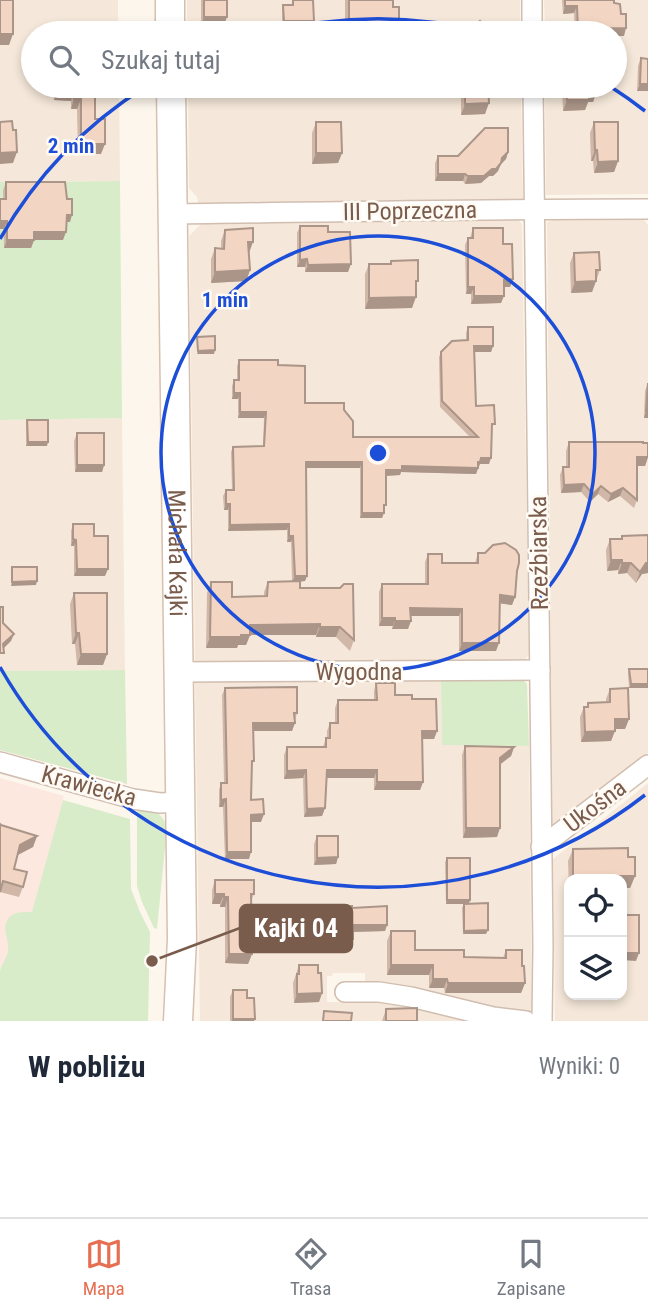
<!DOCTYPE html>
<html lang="pl">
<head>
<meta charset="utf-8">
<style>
	:root { --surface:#fff; --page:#f2f2f3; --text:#1f2937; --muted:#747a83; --line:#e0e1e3; --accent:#e76f51 }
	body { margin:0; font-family:"Roboto Condensed",sans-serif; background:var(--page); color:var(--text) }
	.controls { position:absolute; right:21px; bottom:21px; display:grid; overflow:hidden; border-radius:14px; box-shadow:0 4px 10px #0003 }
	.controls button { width:63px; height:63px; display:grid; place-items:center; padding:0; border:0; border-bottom:2px solid var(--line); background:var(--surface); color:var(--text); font:35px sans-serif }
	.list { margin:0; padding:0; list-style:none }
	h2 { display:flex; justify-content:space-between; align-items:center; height:91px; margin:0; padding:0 28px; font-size:30px }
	h2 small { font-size:23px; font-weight:400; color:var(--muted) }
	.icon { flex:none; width:38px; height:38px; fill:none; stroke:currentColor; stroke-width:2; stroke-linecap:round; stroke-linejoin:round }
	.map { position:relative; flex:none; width:648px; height:1021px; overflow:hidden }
	.search { position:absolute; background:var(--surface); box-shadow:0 4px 10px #0003; left:21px; right:21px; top:21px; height:77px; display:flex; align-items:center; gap:18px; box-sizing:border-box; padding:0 24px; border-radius:38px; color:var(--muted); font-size:26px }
	.sheet { height:196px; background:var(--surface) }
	nav { display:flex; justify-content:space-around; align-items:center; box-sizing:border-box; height:98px; border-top:2px solid var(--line); background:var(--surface); font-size:19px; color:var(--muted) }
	nav a { display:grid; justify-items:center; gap:4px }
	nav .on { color:var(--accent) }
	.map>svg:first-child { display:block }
</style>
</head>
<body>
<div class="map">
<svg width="648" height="1021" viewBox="0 0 648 1021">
	<rect width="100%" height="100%" fill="#fdf6ec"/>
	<g fill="#f5e8da" fill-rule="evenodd">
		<polygon points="0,0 118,0 118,33 33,33 33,86 119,86 120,181 0,182"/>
		<rect x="187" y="0" width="333" height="33"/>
		<polygon points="544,0 648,0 648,194 546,195 545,86 615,86 615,33 545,33"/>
		<polygon points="188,86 521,86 523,202 199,207 197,197 189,188"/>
		<polygon points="643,219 648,225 648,753 551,831 551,673 547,222 554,220"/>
		<polygon points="518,220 522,224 529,655 523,661 195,665 189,236 203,222"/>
		<polygon points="122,418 125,670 0,671 0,420"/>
		<polygon points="441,679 442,744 529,746 532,1011 508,1010 365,985 365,973 333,973 332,976 327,976 327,1002 396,1003 476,1021 200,1021 195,682"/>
		<path d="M648 783V1021H555L553 859ZM569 879H622V995H569Z"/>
	</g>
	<polygon fill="#fde8e0" points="0,778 64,796 3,1021 0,1021"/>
	<g fill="#d8ecc9">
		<polygon points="120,181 122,418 0,420 0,182"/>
		<polygon points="125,670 127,784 0,750 0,671"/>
		<polygon points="521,678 527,684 529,746 442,745 441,679"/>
		<path d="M63 800 130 819 131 889 140 912 150 932 148 1021H0C0 1006 0 986 0 972 2 962 9 957 8 946 8 937 2 928 8 919 13 911 24 912 32 912Z"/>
		<path d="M137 808C152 811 162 811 167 827L157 929 154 928 142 902 137 886Z"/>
	</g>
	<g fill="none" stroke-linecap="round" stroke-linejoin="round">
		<g stroke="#d1beb0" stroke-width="22">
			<g id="street">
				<polyline points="532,0 532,33"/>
				<polyline points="533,86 543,947 542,1021"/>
				<path d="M172 214C331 212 489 209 648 209"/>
				<polyline points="178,672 540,670"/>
				<polyline points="0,762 133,799 160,803 180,802"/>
				<polyline points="541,847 648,765"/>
				<polyline points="345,992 379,992 411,997 493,1017 526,1021"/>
			</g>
		</g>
		<g stroke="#d6c0b0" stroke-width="31">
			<g id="secondary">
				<polyline points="170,0 170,33"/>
				<path id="s1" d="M171 86 182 939 178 1021"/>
			</g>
		</g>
		<use href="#street" stroke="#fff" stroke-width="19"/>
		<use href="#secondary" stroke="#fff" stroke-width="28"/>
	</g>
	<g fill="#d1b7a8">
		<polygon points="201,0 227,0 224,25 201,25"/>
		<polygon points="292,0 313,0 314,21 312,24 282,24 282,9 283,5 292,5"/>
		<polygon points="345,0 393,0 393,7 399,33 345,33"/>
		<polygon points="562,0 614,0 614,3 621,14 624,36 615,36 615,33 575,33 574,13 563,14"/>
		<polygon points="641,58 648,91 637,91 638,66"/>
		<polygon points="53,86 95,86 95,119 101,154 78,154 77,109 71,109 71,101 54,100"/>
		<polygon points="458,86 503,86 500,95 489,95 485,114 461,115 461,89"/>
		<polygon points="562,86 597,86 593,102 588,102 585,110 563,111"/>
		<polygon points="316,122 342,153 338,163 312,164 312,133"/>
		<polygon points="594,122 618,161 614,172 594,173 593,161 591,161 590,133"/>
		<polygon points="508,152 506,159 501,164 498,171 493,176 489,176 481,183 465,184 463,181 435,181 435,163 438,156 458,156"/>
		<polygon points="6,182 70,222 67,222 63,240 34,240 31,248 4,248 3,190"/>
		<polygon points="300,226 328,232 348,272 305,272 305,267 297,267 297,233"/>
		<polygon points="473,228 503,244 513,279 510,287 504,287 501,303 471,304 471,294 466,294 465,245 468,238 470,238"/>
		<polygon points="225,230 249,253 250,270 246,281 211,283 211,259 215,248 221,249 221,241"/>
		<polygon points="574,253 600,270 592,292 571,293 570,263"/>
		<polygon points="391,261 416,287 412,308 365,309 365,274 369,264 390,264"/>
		<polygon points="468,327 493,346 491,352 475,352 476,406 492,430 489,464 480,464 476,474 401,472 400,475 386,476 384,511 382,518 360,518 360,468 306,468 307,576 305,581 300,582 300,588 354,640 350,651 336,637 316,637 316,635 250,635 246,645 238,645 237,648 206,648 207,593 211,582 232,597 264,596 264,592 268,582 292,581 291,542 287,542 287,530 228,531 228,510 224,510 223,496 226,490 232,490 231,452 233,447 263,446 264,418 238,418 238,399 232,399 232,386 234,380 237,380 237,366 239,360 278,365 305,403 344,410 353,437 470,437 440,407 439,357 441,352 466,340 466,333"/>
		<polygon points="648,383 648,418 644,418 645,391"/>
		<polygon points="27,420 47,446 26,446 26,424"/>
		<polygon points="77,433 104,465 102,472 75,472 74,441"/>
		<polygon points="569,442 648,457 645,466 637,466 637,500 634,508 620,496 608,502 598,494 590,502 581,492 561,493 560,475 563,467 566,467 566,451"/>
		<polygon points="73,524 94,536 105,576 74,576 74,546 71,546 71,531"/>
		<polygon points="648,535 648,573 642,574 636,583 627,573 618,574 618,570 607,571 606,550 610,539 621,539 622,536"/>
		<polygon points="478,553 517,571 515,597 512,605 500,603 496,651 459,651 459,616 411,616 408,629 392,629 393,626 379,626 379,592 382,584 425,584 425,562 428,554 442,563 475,563"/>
		<polygon points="74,593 107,654 103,665 77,665 75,644 72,644 70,604"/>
		<polygon points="629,669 648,669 648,688 629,688 628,673"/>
		<polygon points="376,683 395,695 412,699 437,731 434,739 422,739 423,782 420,790 374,790 374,778 326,778 325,808 322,816 304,817 303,778 284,779 284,755 287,747 323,747 326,738 327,738 327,731 330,723 335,723 335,708 338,700 374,700 374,691"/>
		<polygon points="225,688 297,713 292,731 253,731 251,800 261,822 251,822 249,859 225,859 223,807 219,807 219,790 221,783 224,783 222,695"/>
		<polygon points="610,689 629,719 625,729 615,729 611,741 581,742 580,717 584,707 587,707 588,703 606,702 606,699"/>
		<polygon points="465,746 514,747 511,756 500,765 497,837 463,838 462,755"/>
		<polygon points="1,825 37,836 33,847 17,855 14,869 23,887 19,897 0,892"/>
		<polygon points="317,836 338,857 336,864 314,865 314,844"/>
		<polygon points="573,849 628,857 635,876 630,888 622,888 622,879 569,879 569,888 568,861"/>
		<polygon points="447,858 469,904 446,904 445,862"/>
		<polygon points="215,880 254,894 251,901 252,954 248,964 225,963 225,907 220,907 220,904 212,904 212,890"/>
		<polygon points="464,904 486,934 463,934 462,908"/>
		<polygon points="325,907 352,908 387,925 385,931 353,932 351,945 324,946 323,937 317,932 320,925 323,922 323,913"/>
		<polygon points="391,931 415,950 464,957 503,958 506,950 522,966 525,983 521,993 445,993 444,988 429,988 429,975 387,975 387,941"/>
		<polygon points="299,965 318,973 322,993 319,1002 294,1003 293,983"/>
		<polygon points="233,990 247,998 255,1019 254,1021 230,1021 230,997"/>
		<polygon points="386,1009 417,1021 382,1021"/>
	</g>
	<g fill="#aa9588">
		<polygon points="565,6 577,6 574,13 563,14"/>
		<polygon points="204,17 227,17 224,25 201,25"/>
		<polygon points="284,21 314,21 312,24 282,24"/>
		<polygon points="349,22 381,22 377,33 345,33"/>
		<polygon points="626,28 624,36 615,36 615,33 576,33 578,29"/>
		<polygon points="0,34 13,34 9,45 0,45"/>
		<polygon points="640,84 648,84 648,91 637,91"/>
		<polygon points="202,86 234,86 233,87 201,87"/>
		<polygon points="488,86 503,86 500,95 484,95"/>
		<polygon points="58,90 74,90 71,101 54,100"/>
		<polygon points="589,91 597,91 593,102 588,102 585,110 563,111 567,100"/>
		<polygon points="74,99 81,99 77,109 71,109"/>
		<polygon points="489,103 485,114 461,115 465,104"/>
		<polygon points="81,144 105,144 101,154 78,154"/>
		<polygon points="595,150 597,150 593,161 591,161"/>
		<polygon points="17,152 13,163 0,164 0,153"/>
		<polygon points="508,152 506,159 501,164 498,171 493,176 489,176 481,183 465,184 468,176 502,158"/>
		<polygon points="316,153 342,153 338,163 312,164"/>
		<polygon points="618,161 614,172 594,173 598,162"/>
		<polygon points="438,174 465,174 463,181 435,181"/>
		<polygon points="67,215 72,215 70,222 64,222"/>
		<polygon points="0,221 7,221 4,229 0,229"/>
		<polygon points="34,232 66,232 63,240 31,240"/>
		<polygon points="7,240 34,240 31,248 4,248"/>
		<polygon points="248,242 253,242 249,253 244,253"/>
		<polygon points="307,259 305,267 297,267 300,260"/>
		<polygon points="351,264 348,272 305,272 308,265"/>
		<polygon points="250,270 246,281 211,283 215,272"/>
		<polygon points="513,279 510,287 501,287 504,280"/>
		<polygon points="596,281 592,292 571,293 575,282"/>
		<polygon points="468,287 474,287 471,294 466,294"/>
		<polygon points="474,296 504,296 501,303 471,304"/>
		<polygon points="416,297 412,308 365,309 369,298"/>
		<polygon points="474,346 493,346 491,352 472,352"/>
		<polygon points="215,350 214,354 197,354 198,351"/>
		<polygon points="234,393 240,393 238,399 232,399"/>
		<polygon points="646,411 648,411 648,418 644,418"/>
		<polygon points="240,412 266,412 264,418 238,418"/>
		<polygon points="28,442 48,442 47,446 26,446"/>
		<polygon points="637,457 648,457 645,466 634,466"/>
		<polygon points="481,458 491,458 489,464 480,464 478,468 476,467"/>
		<polygon points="306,462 362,462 360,468 304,468"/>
		<polygon points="77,465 104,465 102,472 75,472"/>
		<polygon points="402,466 478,468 476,474 401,472 400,475 384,476 386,470"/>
		<polygon points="584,484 581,492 561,493 564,485"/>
		<polygon points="601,486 598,494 590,502 593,494"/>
		<polygon points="623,488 620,496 608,502 611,494"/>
		<polygon points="226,504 230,504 228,510 224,510"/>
		<polygon points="362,513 384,513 382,518 360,518"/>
		<polygon points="289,524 287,530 228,531 230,525"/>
		<polygon points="289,536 293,536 291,542 287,542"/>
		<polygon points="73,539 76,540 74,546 71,546"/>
		<polygon points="611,560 622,560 618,570 607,571"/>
		<polygon points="622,563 631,563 627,573 618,574"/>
		<polygon points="646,563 648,563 648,573 642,574 636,583 640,572"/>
		<polygon points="77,569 108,569 105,576 74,576"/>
		<polygon points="295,576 307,576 305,581 292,582"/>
		<polygon points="37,581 36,585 11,586 12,582"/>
		<polygon points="500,595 515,597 512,605 497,603"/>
		<polygon points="410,608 462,609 459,616 408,616"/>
		<polygon points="382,618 395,618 393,626 379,626"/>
		<polygon points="395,621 411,621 408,629 392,629"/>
		<polygon points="320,624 316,635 250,635 246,645 238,645 237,648 206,648 210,637 241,635 250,625"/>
		<polygon points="320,627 340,627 336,637 316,637"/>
		<polygon points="76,633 79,633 75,644 72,644"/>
		<polygon points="14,634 11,641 1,651 3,644"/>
		<polygon points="462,643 499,643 496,651 459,651"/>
		<polygon points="81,654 107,654 103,665 77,665"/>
		<polygon points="631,684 648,684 648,688 629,688"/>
		<polygon points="615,719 629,719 625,729 611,729"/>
		<polygon points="253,723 295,723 292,731 250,731"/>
		<polygon points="422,731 437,731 434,739 419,739"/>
		<polygon points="615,731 611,741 581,742 585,732"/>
		<polygon points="514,747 511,756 496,767 500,758"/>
		<polygon points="306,770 303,778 284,779 287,771"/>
		<polygon points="327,770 377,770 374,778 324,778"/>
		<polygon points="377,782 423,782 420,790 374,790"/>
		<polygon points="226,799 223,807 219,807 221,800"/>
		<polygon points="325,808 322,816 304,817 307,809"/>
		<polygon points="264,814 261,822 248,822 251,815"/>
		<polygon points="466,828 500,828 497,837 463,838"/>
		<polygon points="37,836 33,847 16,856 20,845"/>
		<polygon points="227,852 251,852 249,859 225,859"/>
		<polygon points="338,857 336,864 314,865 317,858"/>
		<polygon points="573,876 635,876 630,888 622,888 622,879 572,879"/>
		<polygon points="215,894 224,894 220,904 212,904"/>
		<polygon points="224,897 228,897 225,907 220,907"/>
		<polygon points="447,900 470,900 469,904 446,904"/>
		<polygon points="353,925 387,925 385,931 350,932"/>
		<polygon points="488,930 486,934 463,934 464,931"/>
		<polygon points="326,939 353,939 351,945 324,946"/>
		<polygon points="622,953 639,953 636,961 622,960"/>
		<polygon points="229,954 252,954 248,964 225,963"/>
		<polygon points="391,965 433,965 429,975 387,975"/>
		<polygon points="433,979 447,979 444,988 429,988"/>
		<polygon points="448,983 525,983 521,993 445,993"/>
		<polygon points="322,993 319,1002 294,1003 297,994"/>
		<polygon points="233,1019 255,1019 254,1021 232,1021"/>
	</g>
	<g fill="#f3d5c3" stroke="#aa9588" stroke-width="2">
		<rect x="0" y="0" width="13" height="34"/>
		<rect x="204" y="0" width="23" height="17"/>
		<polygon points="293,0 313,0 314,21 284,21 283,5 293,5"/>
		<polygon points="349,0 393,0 393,7 399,7 399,33 382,33 381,22 349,22"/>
		<polygon points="565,0 614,0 614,3 620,4 621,14 626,14 626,28 578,29 577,6 565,6"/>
		<polygon points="480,21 484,25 503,24 503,33 467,33"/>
		<polygon points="641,58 648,59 648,84 640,84"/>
		<polygon points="58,86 95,86 95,119 105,119 105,144 81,144 81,99 74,99 74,90 58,90"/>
		<polygon points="465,86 488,86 489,103 465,104"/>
		<polygon points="566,86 597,86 597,91 589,91 589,100 567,100"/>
		<polygon points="12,121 13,130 16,130 17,152 0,153 0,122"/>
		<polygon points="316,122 341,122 342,153 316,153"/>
		<polygon points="594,122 618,122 618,161 598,162 597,150 595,150"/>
		<polygon points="485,128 508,128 508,152 502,158 501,163 496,169 492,169 484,176 468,176 465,174 438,174 438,156 458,156"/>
		<polygon points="6,182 65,182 67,199 72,199 72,215 67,215 66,232 34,232 34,240 7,240 7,221 0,221 0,199 6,199"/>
		<polygon points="300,226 328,226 328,232 350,232 351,264 308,265 307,259 300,260"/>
		<polygon points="253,228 253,242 248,242 250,270 215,272 215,248 224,249 225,230"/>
		<polygon points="473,228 503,228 503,244 512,244 513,279 504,280 504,296 474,296 474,287 468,287 468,238 473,238"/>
		<polygon points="599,252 600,270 596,270 596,281 575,282 574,253"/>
		<polygon points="418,260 418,281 416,281 416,297 369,298 369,264 391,264 391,261"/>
		<polygon points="468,327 493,327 493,346 474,346 476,406 494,405 495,424 492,424 491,458 481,458 480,462 478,462 478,468 402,466 402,470 386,470 386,505 384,505 384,513 362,513 362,462 306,462 307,576 295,576 293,536 289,536 289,524 230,525 230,504 226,504 226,490 234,490 233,447 264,446 266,412 240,412 240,393 234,393 234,380 239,380 239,360 278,360 278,365 305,366 305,403 344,403 344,410 353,421 353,437 478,437 442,401 441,352 452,341 468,340"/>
		<polygon points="215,336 215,350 198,351 197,337"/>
		<polygon points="648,383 648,411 646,411"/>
		<polygon points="27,420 48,420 48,442 28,442"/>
		<rect x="77" y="433" width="27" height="32"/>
		<polygon points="569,442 643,442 643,443 648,443 648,457 637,457 637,500 623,488 611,494 601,486 593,494 584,484 564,485 563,467 569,467"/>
		<polygon points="73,524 94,524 94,536 108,536 108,569 77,569 76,540 73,539"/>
		<polygon points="648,535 648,563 646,563 640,572 631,563 622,563 622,560 611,560 610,539 622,539 622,536"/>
		<polygon points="505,543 516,550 519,555 519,563 517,571 515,597 500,595 499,643 462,643 462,609 410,608 411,621 395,621 395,618 382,618 382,584 428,584 428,554 442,554 442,563 478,563 478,553 485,553 493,545"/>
		<polygon points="12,567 37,567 37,581 12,582"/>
		<polygon points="300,581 300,588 340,588 344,584 353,584 354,640 340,627 320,627 320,624 250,625 250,635 241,635 241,637 210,637 211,582 232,582 232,597 267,596 268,582"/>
		<polygon points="74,593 107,593 107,654 81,654 79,633 76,633"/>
		<polygon points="0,607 3,607 3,623 14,634 3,644 4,653 0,653"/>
		<polygon points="629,669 648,669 648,684 631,684"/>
		<polygon points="376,683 395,683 395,695 412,695 412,699 436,699 437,731 422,731 423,782 377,782 377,770 327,770 325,808 307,809 306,770 287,771 287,747 326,747 326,738 330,738 330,723 338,723 338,700 377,700"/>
		<polygon points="297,687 297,713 294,713 295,723 253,723 254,761 252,761 251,800 263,799 264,814 251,815 251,852 227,852 226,799 221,800 221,783 227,783 225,688"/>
		<polygon points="628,688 629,719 615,719 615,731 585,732 584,707 588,707 588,703 610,702 610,689"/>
		<polygon points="465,746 514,747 500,758 500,828 466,828"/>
		<polygon points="0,824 1,825 37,836 20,845 14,869 27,872 23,887 3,881 0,892"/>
		<polygon points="317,836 338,836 338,857 317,858"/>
		<polygon points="628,848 628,857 635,857 635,876 573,876 573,849"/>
		<rect x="447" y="858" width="23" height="42"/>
		<polygon points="215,880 254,880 254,894 251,894 252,954 229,954 228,897 224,897 224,894 215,894"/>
		<polygon points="488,903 488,930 464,931 464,904"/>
		<polygon points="352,906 352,908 387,906 387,925 353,925 353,939 326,939 326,931 320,925 325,920 325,907"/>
		<rect x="622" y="915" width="17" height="38"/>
		<polygon points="391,931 415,931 415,950 464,950 464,957 506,958 506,950 522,950 522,966 524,966 525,983 448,983 447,979 433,979 433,965 391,965"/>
		<polygon points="299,965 318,965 318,973 321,973 322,993 297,994 297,974 299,974"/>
		<polygon points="233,990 247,990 247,998 254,998 255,1019 233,1019"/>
		<polygon points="417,1008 417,1021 386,1021 386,1009"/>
		<polygon points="324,1011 352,1013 351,1021 323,1021"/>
	</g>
	<g fill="none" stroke="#1d4ed8" stroke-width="3.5">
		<circle cx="378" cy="453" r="217"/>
		<path d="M645 795A434 434 0 0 1 0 667M0 239A434 434 0 0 1 145 87M269 33A434 434 0 0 1 487 33M611 87A434 434 0 0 1 645 111"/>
	</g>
	<g text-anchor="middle" stroke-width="5" stroke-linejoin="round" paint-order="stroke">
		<g font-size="24" fill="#7a5c4d" stroke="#fffaf3">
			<text transform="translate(410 211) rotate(-1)" y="8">III Poprzeczna</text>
			<text dy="8" stroke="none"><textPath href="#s1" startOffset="467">Michała Kajki</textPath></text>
			<text transform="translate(539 553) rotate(-91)" y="8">Rzeźbiarska</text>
			<text x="359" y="680">Wygodna</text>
			<text transform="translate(89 786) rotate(15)" y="8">Krawiecka</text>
			<text transform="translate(595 806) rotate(-37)" y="8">Ukośna</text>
		</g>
	</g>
	<circle cx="378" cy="453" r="10" fill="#1d4ed8" stroke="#fffaf3" stroke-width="3.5"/>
	<g font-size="21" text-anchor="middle" font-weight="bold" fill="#1d4ed8" stroke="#fffaf3" stroke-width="5" stroke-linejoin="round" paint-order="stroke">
		<text x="71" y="153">2 min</text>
		<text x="225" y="307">1 min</text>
	</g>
	<path fill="none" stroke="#7a5c4d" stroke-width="2.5" d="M152 961L240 928"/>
	<circle fill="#7a5c4d" stroke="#fffaf3" stroke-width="2.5" cx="152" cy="961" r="7"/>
	<rect fill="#7a5c4d" stroke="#7a5c4d" stroke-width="2.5" x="240" y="905" width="112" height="47" rx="7"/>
	<g font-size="26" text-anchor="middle" font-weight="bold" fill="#fff">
		<text x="296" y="937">Kajki 04</text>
	</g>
</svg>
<div class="controls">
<button><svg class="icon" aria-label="locate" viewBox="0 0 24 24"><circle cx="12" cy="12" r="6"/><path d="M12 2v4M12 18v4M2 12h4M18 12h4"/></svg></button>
<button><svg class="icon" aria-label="layers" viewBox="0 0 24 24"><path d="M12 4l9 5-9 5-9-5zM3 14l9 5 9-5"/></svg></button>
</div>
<div class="search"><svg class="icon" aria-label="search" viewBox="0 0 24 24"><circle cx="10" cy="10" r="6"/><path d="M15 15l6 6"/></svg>Szukaj tutaj</div>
</div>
<section class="sheet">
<h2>W pobliżu<small>Wyniki: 0</small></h2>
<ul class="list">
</ul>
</section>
<nav>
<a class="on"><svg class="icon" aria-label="map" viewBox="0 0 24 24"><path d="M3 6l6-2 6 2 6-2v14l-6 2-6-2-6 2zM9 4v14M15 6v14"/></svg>Mapa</a>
<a><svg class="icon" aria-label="directions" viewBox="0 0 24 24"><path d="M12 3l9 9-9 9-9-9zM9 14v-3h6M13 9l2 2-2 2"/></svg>Trasa</a>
<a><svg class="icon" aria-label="saved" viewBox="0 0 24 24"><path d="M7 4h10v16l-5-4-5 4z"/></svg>Zapisane</a>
</nav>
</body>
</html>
